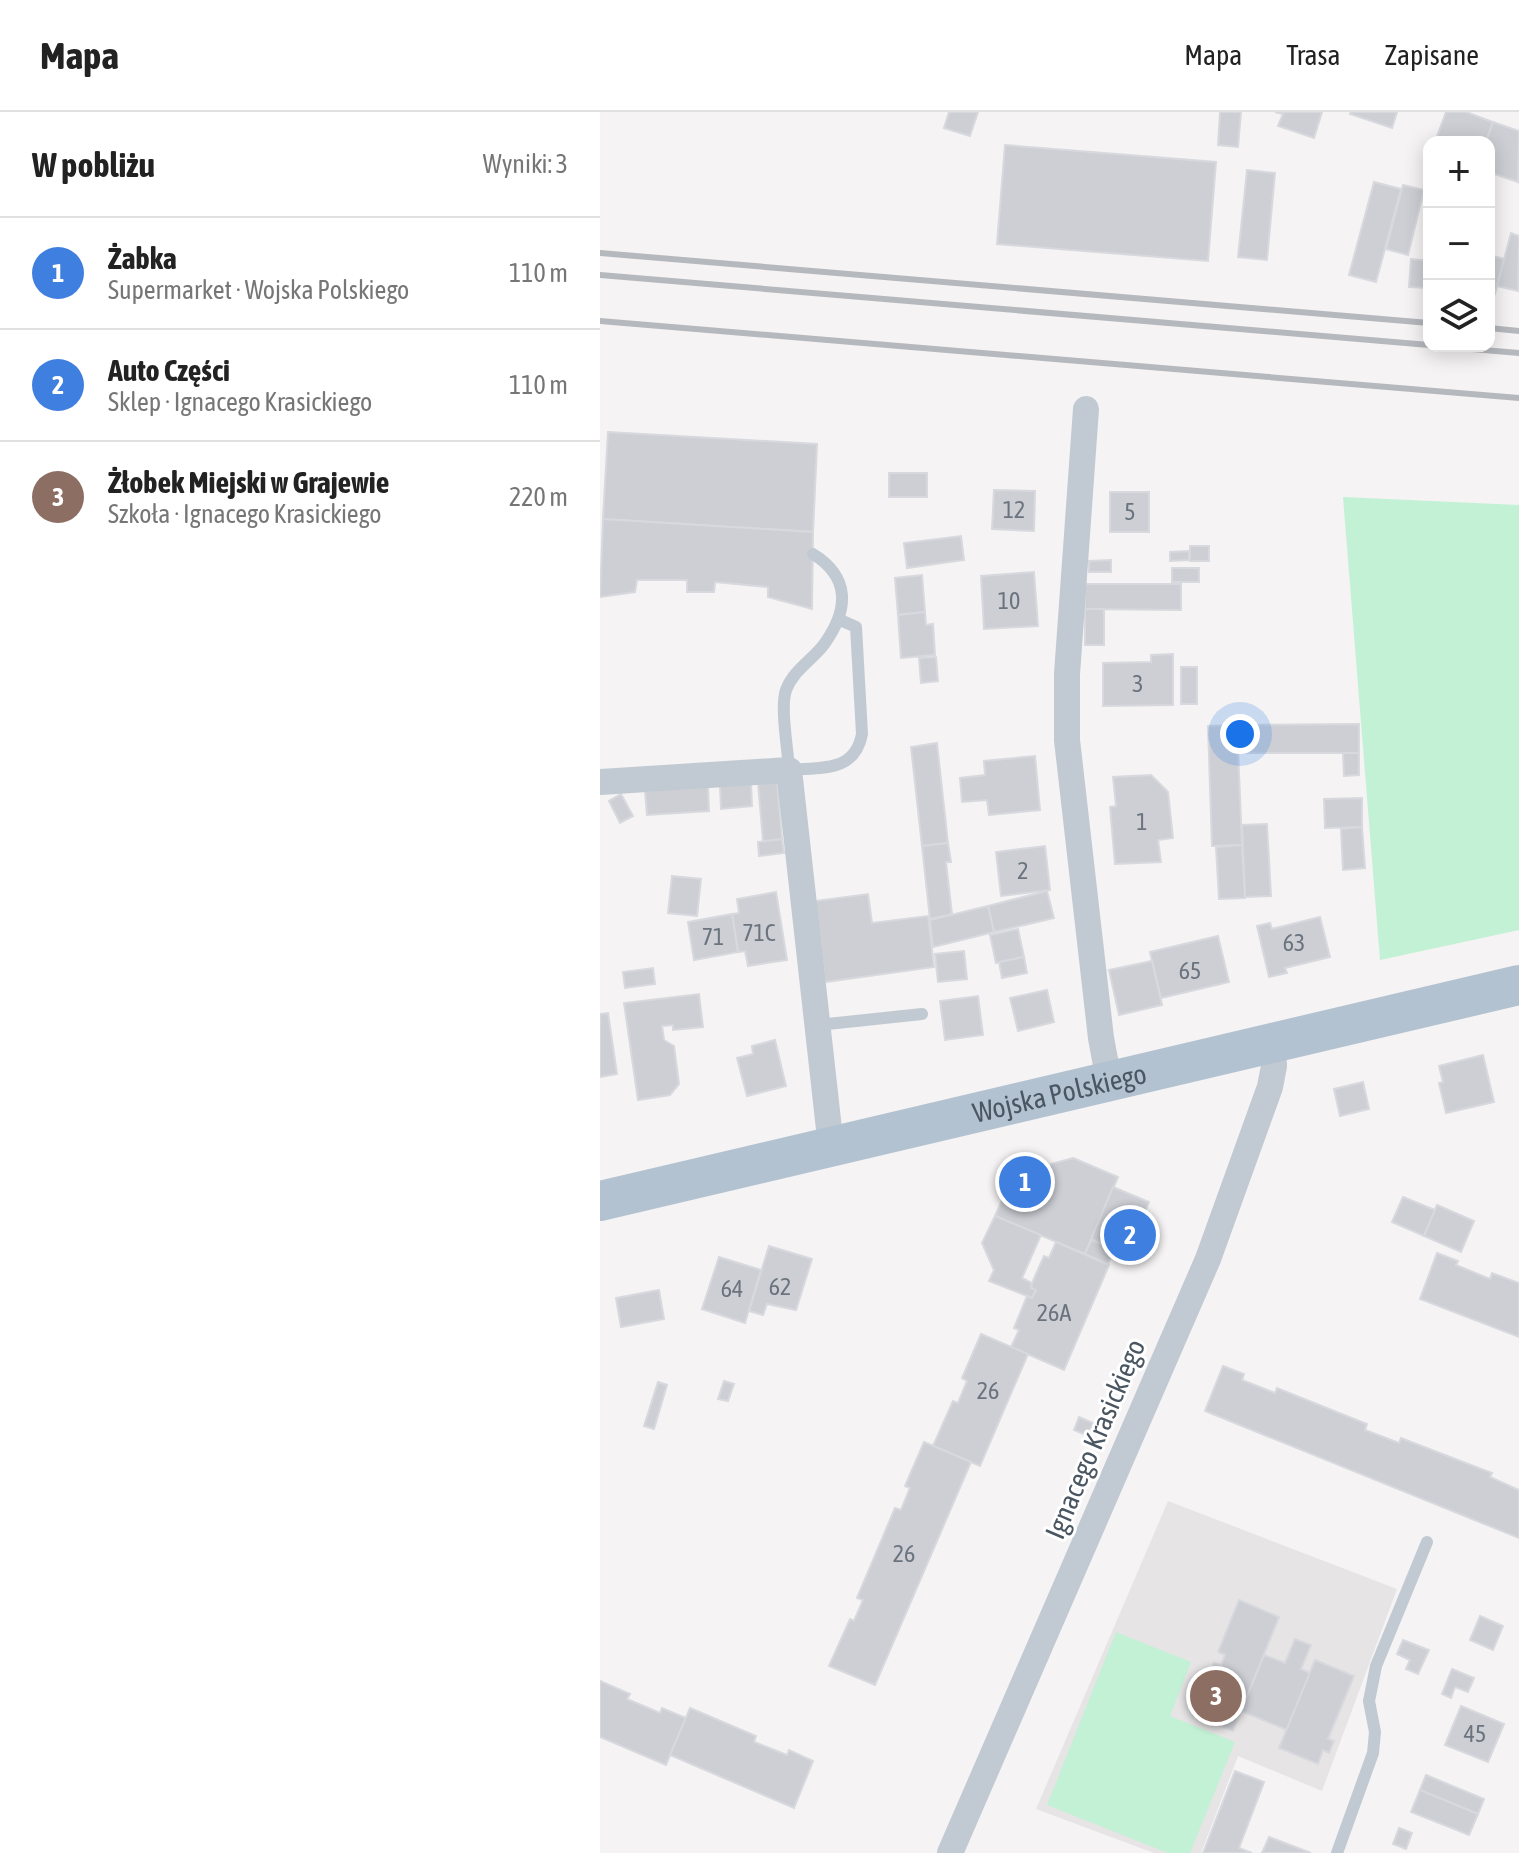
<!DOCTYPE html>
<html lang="pl">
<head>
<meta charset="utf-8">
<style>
	:root { --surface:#fff; --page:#f6f6f6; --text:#222; --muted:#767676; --line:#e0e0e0; --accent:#1a73e8 }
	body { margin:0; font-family:"Asap Condensed",sans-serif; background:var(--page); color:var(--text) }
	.controls { position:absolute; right:24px; top:24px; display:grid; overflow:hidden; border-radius:16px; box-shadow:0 4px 20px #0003 }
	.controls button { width:72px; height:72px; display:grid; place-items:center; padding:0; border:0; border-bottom:2px solid var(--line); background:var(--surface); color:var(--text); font:40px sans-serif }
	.you { position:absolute; left:640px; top:622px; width:28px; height:28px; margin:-20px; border:6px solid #fff; border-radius:50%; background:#1a73e8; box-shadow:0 0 0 12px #1a73e833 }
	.badge { display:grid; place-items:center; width:52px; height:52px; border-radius:50%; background:var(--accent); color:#fff; font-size:26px; font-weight:700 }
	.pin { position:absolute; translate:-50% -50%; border:4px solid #fff; box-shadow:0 2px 8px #0006 }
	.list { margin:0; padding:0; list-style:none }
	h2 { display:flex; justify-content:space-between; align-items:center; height:104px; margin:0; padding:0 32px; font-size:34px }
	h2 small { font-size:26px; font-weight:400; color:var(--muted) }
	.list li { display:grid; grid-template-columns:52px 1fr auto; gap:24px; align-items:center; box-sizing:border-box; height:112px; padding:0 32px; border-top:2px solid var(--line) }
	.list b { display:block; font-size:30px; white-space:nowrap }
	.list p { margin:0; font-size:26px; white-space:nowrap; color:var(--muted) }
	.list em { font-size:26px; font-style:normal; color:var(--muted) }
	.icon { flex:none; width:44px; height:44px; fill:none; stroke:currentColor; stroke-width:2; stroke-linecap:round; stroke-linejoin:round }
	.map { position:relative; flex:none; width:919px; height:1741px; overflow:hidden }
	header { display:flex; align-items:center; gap:48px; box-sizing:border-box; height:112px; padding:0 40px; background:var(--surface); border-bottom:2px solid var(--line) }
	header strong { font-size:38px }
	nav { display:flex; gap:44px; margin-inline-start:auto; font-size:28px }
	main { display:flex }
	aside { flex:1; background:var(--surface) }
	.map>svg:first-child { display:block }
</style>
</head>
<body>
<header>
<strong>Mapa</strong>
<nav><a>Mapa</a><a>Trasa</a><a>Zapisane</a></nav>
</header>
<main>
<aside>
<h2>W pobliżu<small>Wyniki: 3</small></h2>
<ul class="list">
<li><span class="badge" style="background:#3f7fe0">1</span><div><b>Żabka</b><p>Supermarket · Wojska Polskiego</p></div><em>110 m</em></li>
<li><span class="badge" style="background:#3f7fe0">2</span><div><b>Auto Części</b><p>Sklep · Ignacego Krasickiego</p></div><em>110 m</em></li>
<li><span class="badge" style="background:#8d6e63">3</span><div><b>Żłobek Miejski w Grajewie</b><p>Szkoła · Ignacego Krasickiego</p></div><em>220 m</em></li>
</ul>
</aside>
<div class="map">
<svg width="919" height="1741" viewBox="0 0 919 1741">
	<rect width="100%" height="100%" fill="#f5f3f3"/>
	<polygon fill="#e6e4e5" points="568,1389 797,1477 722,1679 638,1644 601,1741 554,1741 436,1697"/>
	<g fill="#c3f1d5">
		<polygon points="743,385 919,393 919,818 780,848"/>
		<polygon points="516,1520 591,1550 570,1604 635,1630 590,1741 568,1741 447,1693"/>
	</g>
	<g fill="#cdcfd5" stroke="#d7d9de" stroke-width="2">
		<polygon points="349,0 378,0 370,24 344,16"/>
		<polygon points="620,0 641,0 638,35 618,33"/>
		<polygon points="675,0 722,0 714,26 678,14 683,2"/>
		<polygon points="751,0 797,0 792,16 750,2"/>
		<polygon points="846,0 866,0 893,10 886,30 835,30"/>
		<polygon points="893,10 919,19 918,70 889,60 889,30 886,30"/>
		<polygon points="405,33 616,50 608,149 397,132"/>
		<polygon points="647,58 675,61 667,148 638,145"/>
		<polygon points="774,70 801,77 776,170 749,163"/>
		<polygon points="803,73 824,78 808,143 786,137"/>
		<polygon points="911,121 919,124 918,179 897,174"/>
		<polygon points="889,143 904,147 895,182 889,181"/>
		<polygon points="811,147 829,149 829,176 809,175"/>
		<polygon points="8,320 217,332 213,420 3,407"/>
		<rect x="289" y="361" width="38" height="24"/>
		<polygon points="394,378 435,379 434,419 392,417"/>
		<rect x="510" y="380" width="39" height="40"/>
		<polygon points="3,407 213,420 212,497 168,485 168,475 115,470 114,480 87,480 87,468 37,468 35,480 0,485"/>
		<polygon points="361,424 364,448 307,456 304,431"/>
		<rect x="590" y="434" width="19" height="15"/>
		<polygon points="589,439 589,448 570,449 570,440"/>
		<polygon points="511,448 511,460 489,460 489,449"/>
		<rect x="572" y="456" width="27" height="14"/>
		<polygon points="434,460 438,514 384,517 381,464"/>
		<polygon points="322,463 325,500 298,503 295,466"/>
		<polygon points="485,472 581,472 581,498 485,497"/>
		<rect x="485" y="497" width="19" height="36"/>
		<polygon points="325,500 326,513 333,512 335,543 301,546 298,503"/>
		<polygon points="573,542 573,593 503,594 503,551 551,550 551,543"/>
		<polygon points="336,545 338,569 321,571 319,546"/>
		<rect x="581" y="555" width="16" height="37"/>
		<polygon points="759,612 759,641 637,641 637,613"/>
		<polygon points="637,613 642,733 612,734 608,614"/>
		<polygon points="337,631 348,731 322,734 311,635"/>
		<polygon points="743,641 759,641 759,663 744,664"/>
		<polygon points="435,644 440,698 389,703 387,688 362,690 360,666 385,663 384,649"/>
		<polygon points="551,663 568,680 573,726 558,728 561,750 515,752 510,695 516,694 513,665"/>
		<polygon points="177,669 182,727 163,729 158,671"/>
		<polygon points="151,671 152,694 121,697 120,673"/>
		<polygon points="108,675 109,699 47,703 45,679"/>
		<polygon points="21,682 33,704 20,711 9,689"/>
		<polygon points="762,686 762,715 725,716 724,687"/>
		<polygon points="667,712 671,784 645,785 642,713"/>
		<polygon points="762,715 765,756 743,758 741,717"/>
		<polygon points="182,727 184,741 159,744 158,730"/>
		<polygon points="348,731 351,750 346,750 352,802 330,807 322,734"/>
		<polygon points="642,733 645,786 619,787 616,735"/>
		<polygon points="445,734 450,778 401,784 396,740"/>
		<polygon points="72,764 101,767 97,804 68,801"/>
		<polygon points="447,779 454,806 394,820 388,794"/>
		<polygon points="176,780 187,848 148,854 145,839 138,840 132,802 139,801 137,787"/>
		<polygon points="268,782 272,811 328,804 334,855 225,870 215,789"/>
		<polygon points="388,794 394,820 333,835 330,808"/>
		<polygon points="132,802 138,840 94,848 88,810"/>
		<polygon points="720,805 730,845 685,856 687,861 669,865 657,814 670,811 672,817"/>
		<polygon points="418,817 424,845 396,851 390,823"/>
		<polygon points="618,824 629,870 561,886 550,840"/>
		<polygon points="364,839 367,867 338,870 335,842"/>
		<polygon points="424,845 427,861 402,866 399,850"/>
		<polygon points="552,849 562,893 519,903 509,858"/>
		<polygon points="53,856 55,872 25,876 23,860"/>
		<polygon points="447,878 454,910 418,919 410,886"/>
		<polygon points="99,882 103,915 73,918 73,913 62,914 64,928 74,934 79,972 70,983 38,988 24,891"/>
		<polygon points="378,884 383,923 345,928 340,889"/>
		<polygon points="8,901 17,962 0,965 0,902"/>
		<polygon points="175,928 186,974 147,984 137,946 153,942 152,934"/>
		<polygon points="883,943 894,990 846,1001 839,971 843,970 839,954"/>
		<polygon points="763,970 769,997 740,1004 734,977"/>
		<polygon points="473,1046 518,1065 485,1142 395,1104 411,1068 431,1058 447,1064 451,1052"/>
		<polygon points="513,1075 549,1090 527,1143 491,1127"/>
		<polygon points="803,1085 835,1098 824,1124 792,1110"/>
		<polygon points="837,1093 874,1109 861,1140 824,1124"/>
		<polygon points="395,1104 441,1123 422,1166 432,1171 431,1176 436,1178 432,1186 389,1169 394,1158 382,1131"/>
		<polygon points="491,1128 514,1137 508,1152 485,1142"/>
		<polygon points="456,1130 509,1153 464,1258 411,1235 419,1218 414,1216 427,1184 432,1186 436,1178 431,1176 432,1171 444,1144 449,1146"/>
		<polygon points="169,1134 212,1147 196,1198 167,1192 163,1203 149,1199"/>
		<polygon points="837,1141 858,1149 856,1153 890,1167 892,1161 919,1171 919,1225 820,1187"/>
		<polygon points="119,1145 161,1158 145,1211 102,1197"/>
		<polygon points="59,1178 64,1207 21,1215 16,1186"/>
		<polygon points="381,1222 428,1242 380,1354 333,1334 353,1289 358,1291 367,1269 362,1266"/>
		<polygon points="623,1254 644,1262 642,1268 675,1281 677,1276 767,1312 765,1318 799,1331 801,1326 892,1361 890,1365 919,1378 919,1426 605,1299"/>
		<polygon points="124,1269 134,1272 128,1289 118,1287"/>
		<polygon points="58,1270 67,1273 54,1317 44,1314"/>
		<polygon points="479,1305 493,1311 488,1324 474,1318"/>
		<polygon points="324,1330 371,1350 275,1573 229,1554 250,1507 254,1509 263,1488 257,1486 295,1396 301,1398 310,1376 305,1374"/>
		<polygon points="639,1488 679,1505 633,1619 593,1603 614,1551 621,1553 625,1543 618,1540"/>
		<polygon points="880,1504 903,1514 893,1538 870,1528"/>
		<polygon points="695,1527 711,1533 701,1557 710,1561 687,1618 641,1599 664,1543 685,1551"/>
		<polygon points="803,1528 829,1538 818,1562 806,1557 810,1548 797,1542"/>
		<polygon points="715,1548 754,1564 728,1627 734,1629 729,1641 723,1638 718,1652 679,1636"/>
		<polygon points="852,1557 874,1566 868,1580 855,1575 851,1586 842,1582"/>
		<polygon points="0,1569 30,1582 27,1587 60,1601 62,1596 86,1606 66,1653 0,1625"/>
		<polygon points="861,1594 904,1612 888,1650 845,1633"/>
		<polygon points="90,1596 156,1624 154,1630 187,1643 189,1638 213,1649 194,1696 70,1643"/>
		<polygon points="635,1659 664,1670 639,1736 652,1741 603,1741"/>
		<polygon points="826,1663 884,1687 878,1702 820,1678"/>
		<polygon points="820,1678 878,1702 869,1723 811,1700"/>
		<polygon points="799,1716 812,1721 806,1737 793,1732"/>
		<polygon points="669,1725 711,1741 662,1741"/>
	</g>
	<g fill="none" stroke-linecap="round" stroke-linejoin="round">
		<g stroke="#c1cad2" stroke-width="12">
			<path d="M213 442C250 465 249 497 225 531 213 548 194 557 186 578 180 596 188 637 189 658 220 655 255 661 262 622L256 515 238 507"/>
			<polyline points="218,913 322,902"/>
			<polyline points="737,1741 773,1641 775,1620 769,1589 776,1554 827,1430"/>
		</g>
		<g stroke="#c1cad2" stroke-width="26">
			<polyline points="486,297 467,562 467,628 501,926 509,969"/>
			<polyline points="0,670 189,658 231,1035"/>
			<polyline points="350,1741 608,1147 670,975 674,954 673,932"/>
		</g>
		<path stroke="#b3c2d1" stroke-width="40" id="s1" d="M0 1089 919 873"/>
		<g stroke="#b5b8bd" stroke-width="6">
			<polyline points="0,141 829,211"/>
			<polyline points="0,163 829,233"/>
			<polyline points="0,209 919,286"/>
			<polyline points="889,216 919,219"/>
			<polyline points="837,234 919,241"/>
		</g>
	</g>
	<g text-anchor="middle" stroke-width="6" stroke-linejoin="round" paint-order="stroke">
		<g font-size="24" fill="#6b747e">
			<text x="414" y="406">12</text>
			<text x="530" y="408">5</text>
			<text x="409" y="497">10</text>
			<text x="538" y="580">3</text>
			<text x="542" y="718">1</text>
			<text x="423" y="767">2</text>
			<text x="159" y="829">71C</text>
			<text x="113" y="833">71</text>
			<text x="694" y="839">63</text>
			<text x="590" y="867">65</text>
			<text x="180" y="1183">62</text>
			<text x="132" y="1185">64</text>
			<text x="454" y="1209">26A</text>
			<text x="388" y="1287">26</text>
			<text x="304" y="1450">26</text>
			<text x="875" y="1630">45</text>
		</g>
		<g font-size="28" fill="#4a5661" stroke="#fff">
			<text dy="10" stroke="none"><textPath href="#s1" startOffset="472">Wojska Polskiego</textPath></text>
			<text transform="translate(495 1327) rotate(-67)" y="10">Ignacego Krasickiego</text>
		</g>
	</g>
</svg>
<div class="controls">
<button>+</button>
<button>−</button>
<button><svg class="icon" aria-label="layers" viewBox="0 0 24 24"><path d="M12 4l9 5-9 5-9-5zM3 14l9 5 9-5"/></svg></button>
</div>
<div class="you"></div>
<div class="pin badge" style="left:425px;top:1070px;background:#3f7fe0">1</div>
<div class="pin badge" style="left:530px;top:1123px;background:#3f7fe0">2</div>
<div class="pin badge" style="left:616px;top:1584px;background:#8d6e63">3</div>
</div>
</main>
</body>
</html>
